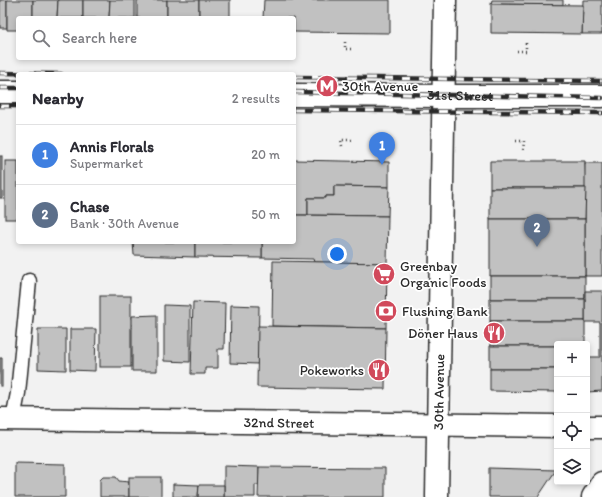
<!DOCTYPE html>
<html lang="en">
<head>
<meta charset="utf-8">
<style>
	:root { --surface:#fff; --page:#f7f7f7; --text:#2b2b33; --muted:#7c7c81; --line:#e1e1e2; --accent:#1a73e8 }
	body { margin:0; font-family:Itim,sans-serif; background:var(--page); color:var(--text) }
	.controls { position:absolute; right:12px; bottom:12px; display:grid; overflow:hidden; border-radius:4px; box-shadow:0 2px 6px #0003 }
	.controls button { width:36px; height:36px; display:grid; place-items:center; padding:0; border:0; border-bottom:1px solid var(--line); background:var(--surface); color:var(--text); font:20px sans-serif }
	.you { position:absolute; left:337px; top:254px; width:14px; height:14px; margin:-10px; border:3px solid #fff; border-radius:50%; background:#1a73e8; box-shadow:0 0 0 6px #1a73e833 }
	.badge { display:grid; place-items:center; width:26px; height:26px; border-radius:50%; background:var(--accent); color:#fff; font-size:13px; font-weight:700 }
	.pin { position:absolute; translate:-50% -33px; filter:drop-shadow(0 1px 2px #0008) }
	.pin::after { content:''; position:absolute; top:21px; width:14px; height:12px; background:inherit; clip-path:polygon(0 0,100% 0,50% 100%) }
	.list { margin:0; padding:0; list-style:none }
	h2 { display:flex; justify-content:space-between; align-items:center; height:52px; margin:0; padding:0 16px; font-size:17px }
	h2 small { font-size:13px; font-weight:400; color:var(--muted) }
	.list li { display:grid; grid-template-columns:26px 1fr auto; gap:12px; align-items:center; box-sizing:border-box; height:60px; padding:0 16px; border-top:1px solid var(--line) }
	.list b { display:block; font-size:15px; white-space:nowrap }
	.list p { margin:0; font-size:13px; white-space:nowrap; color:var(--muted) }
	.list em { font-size:13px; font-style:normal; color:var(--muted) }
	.icon { flex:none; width:22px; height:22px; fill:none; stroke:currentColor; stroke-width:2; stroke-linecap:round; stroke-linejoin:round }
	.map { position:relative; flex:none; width:602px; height:497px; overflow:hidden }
	.search { position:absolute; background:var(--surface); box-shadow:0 2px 6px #0003; left:16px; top:16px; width:280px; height:44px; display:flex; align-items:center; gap:10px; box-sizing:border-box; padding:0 14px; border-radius:4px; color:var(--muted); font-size:15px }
	.panel { position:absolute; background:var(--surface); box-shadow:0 2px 6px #0003; left:16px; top:72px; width:280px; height:172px; border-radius:4px }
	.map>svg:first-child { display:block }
</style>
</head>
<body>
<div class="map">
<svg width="602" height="497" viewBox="0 0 602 497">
	<rect width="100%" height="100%" fill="#f2f2f2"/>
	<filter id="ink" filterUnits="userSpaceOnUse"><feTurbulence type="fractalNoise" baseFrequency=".025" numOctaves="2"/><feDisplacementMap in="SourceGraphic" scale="8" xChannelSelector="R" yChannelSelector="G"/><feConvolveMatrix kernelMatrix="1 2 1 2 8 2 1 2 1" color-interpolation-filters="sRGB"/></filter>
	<g filter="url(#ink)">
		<g fill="#c1c1c1" stroke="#2b2b2b">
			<rect x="0" y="0" width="7" height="28"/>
			<polygon points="7,0 33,0 33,18 18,18 18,30 7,30"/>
			<polygon points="33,0 58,0 57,18 33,18"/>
			<polygon points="58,0 83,0 83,18 57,18"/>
			<polygon points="83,0 110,0 109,18 83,18"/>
			<polygon points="110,0 135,0 135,18 109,18"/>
			<rect x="137" y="0" width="30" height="18"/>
			<rect x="167" y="0" width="32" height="18"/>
			<rect x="199" y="0" width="31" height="18"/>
			<polygon points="264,0 390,0 390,33 294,32 294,18 263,18"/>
			<polygon points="492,0 563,0 563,5 491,4"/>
			<polygon points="583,0 602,0 602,34 582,34"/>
			<polygon points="491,4 583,5 582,34 491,33"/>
			<rect x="0" y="156" width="2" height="42"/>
			<polygon points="294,160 389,162 389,187 334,186 334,196 326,196 326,198 308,198 308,215 294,215"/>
			<rect x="5" y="161" width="13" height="58"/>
			<polygon points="490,161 585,161 586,188 490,188"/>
			<rect x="585" y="163" width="17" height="113"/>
			<polygon points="334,186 389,187 388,216 308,215 308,198 326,198 326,196 334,196"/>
			<polygon points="490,188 586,188 585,219 490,219"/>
			<polygon points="294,215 388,216 387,263 314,262 313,259 262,258 262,242 294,242"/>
			<rect x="490" y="219" width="95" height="57"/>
			<polygon points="133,242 195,242 195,257 134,255"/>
			<polygon points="195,242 262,242 262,258 195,257"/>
			<polygon points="273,261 387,263 386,328 272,326"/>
			<rect x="490" y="276" width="95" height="23"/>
			<polygon points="585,291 602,291 602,391 587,392 587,357 600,357 600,322 585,322"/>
			<rect x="100" y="296" width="31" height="71"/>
			<rect x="490" y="299" width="95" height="22"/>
			<polygon points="193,302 225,303 224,349 218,349 218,368 205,368 205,374 191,374"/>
			<polygon points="164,305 190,306 190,362 164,361"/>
			<polygon points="231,305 259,306 258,364 230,363"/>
			<polygon points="157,315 157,371 132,371 132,316"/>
			<polygon points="490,321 585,321 585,344 557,344 557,346 490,346"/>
			<polygon points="258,326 386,328 385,389 257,387"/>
			<polygon points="38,329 66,329 66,370 38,369"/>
			<polygon points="70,329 96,329 95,371 70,370"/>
			<rect x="490" y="346" width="67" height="23"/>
			<rect x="0" y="358" width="2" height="28"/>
			<polygon points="490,369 557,369 557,392 490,391"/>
			<polygon points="15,463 65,464 65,497 15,497"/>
			<polygon points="224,466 259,467 259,485 255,485 255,497 224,497"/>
			<polygon points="259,467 385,468 385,497 258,497"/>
			<polygon points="489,468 556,470 538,497 489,497"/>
			<polygon points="103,477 116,477 119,481 129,482 129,497 100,497 100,480"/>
			<rect x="129" y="477" width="32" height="20"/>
			<polygon points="173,484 199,485 198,497 173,497"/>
			<polygon points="199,485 224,485 224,497 198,497"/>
		</g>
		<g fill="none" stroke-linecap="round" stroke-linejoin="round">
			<g stroke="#2b2b2b" stroke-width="17">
				<polyline id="service" points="13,419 18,393 29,281"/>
			</g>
			<g stroke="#2b2b2b" stroke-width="25">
				<g id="minor">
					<path id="s1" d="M0 419 557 426"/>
					<polyline points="587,427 602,427"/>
					<polyline points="593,497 602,483"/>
				</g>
			</g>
			<g stroke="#2b2b2b" stroke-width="25">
				<g id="tertiary">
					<path id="s2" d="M437 497 445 0"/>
				</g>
			</g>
			<g stroke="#2b2b2b" stroke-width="25">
				<g id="secondary">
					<polyline points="0,92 18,92"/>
					<polyline points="294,95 444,96 602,96"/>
				</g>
			</g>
			<g stroke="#2b2b2b" stroke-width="2.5" stroke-dasharray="1 3" stroke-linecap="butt">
				<polyline points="345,42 345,49 353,49"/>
				<polyline points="517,51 526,51 526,43"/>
				<polyline points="516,141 524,141 523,151"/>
				<polyline points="342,146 341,140 353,140"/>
			</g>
			<use href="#service" stroke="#fff" stroke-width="14"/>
			<use href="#minor" stroke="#fff" stroke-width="22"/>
			<use href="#tertiary" stroke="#fff" stroke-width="22"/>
			<use href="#secondary" stroke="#fff" stroke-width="22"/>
			<g stroke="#2b2b2b" stroke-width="4.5">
				<g id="rail">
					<polyline points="0,73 61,74"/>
					<polyline points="294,77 602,81"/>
					<polyline points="0,88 18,88"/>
					<path id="s3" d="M294 92 602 98"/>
					<polyline points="0,106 18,106"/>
					<polyline points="294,110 602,113"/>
				</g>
			</g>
			<use href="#rail" stroke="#fff" stroke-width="3" stroke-dasharray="9" stroke-linecap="butt"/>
		</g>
	</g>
	<defs>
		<g id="metro-disc" transform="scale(1.15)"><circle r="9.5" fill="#d1495b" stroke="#fff"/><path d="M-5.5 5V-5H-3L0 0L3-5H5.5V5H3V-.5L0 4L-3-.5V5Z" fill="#fff"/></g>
		<g id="supermarket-disc" transform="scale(1.15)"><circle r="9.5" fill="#d1495b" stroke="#fff"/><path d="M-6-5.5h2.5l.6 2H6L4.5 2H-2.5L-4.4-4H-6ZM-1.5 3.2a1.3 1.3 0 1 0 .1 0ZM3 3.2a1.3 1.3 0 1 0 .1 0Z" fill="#fff"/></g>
		<g id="bank-disc" transform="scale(1.15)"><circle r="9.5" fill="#d1495b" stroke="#fff"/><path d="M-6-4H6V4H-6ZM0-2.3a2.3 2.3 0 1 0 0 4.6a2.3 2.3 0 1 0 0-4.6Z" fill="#fff"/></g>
		<g id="restaurant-disc" transform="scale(1.15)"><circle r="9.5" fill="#d1495b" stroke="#fff"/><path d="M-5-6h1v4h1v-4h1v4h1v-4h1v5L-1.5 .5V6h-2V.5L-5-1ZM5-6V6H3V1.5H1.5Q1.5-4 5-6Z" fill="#fff"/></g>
	</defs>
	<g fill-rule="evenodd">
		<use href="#metro-disc" x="327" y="86"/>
		<use href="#supermarket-disc" x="384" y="274"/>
		<use href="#bank-disc" x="386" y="311"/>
		<use href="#restaurant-disc" x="494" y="333"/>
		<use href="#restaurant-disc" x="379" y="370"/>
	</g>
	<g text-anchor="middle" stroke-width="3.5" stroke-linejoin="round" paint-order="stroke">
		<g font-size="14" fill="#2b2b2b" stroke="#fff" text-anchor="start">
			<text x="342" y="91">30th Avenue</text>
			<text x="400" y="271">Greenbay<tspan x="400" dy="16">Organic Foods</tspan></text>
			<text x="402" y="316">Flushing Bank</text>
			<text x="478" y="338" text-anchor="end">Döner Haus</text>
			<text x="364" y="375" text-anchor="end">Pokeworks</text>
		</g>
		<g font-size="14" fill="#2b2b2b" stroke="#fff">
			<text dy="5" stroke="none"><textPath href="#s3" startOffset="166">31st Street</textPath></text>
			<text dy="5" stroke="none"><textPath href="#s2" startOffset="105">30th Avenue</textPath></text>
			<text dy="5" stroke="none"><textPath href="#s1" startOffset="279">32nd Street</textPath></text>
		</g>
	</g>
</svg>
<div class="controls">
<button>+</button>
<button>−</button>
<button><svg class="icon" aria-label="locate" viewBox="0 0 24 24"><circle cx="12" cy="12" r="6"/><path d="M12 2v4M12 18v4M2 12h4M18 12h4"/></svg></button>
<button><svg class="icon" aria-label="layers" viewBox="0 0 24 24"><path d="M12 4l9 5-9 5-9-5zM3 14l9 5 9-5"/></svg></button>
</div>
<div class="you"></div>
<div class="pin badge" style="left:382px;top:165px;background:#3f7fe0">1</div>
<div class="pin badge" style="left:537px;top:247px;background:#5c6f8a">2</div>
<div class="search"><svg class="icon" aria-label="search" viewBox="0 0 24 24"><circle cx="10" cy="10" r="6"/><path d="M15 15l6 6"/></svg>Search here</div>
<section class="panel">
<h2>Nearby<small>2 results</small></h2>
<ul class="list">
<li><span class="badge" style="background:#3f7fe0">1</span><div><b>Annis Florals</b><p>Supermarket</p></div><em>20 m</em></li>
<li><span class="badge" style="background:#5c6f8a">2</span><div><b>Chase</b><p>Bank · 30th Avenue</p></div><em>50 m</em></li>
</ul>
</section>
</div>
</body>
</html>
